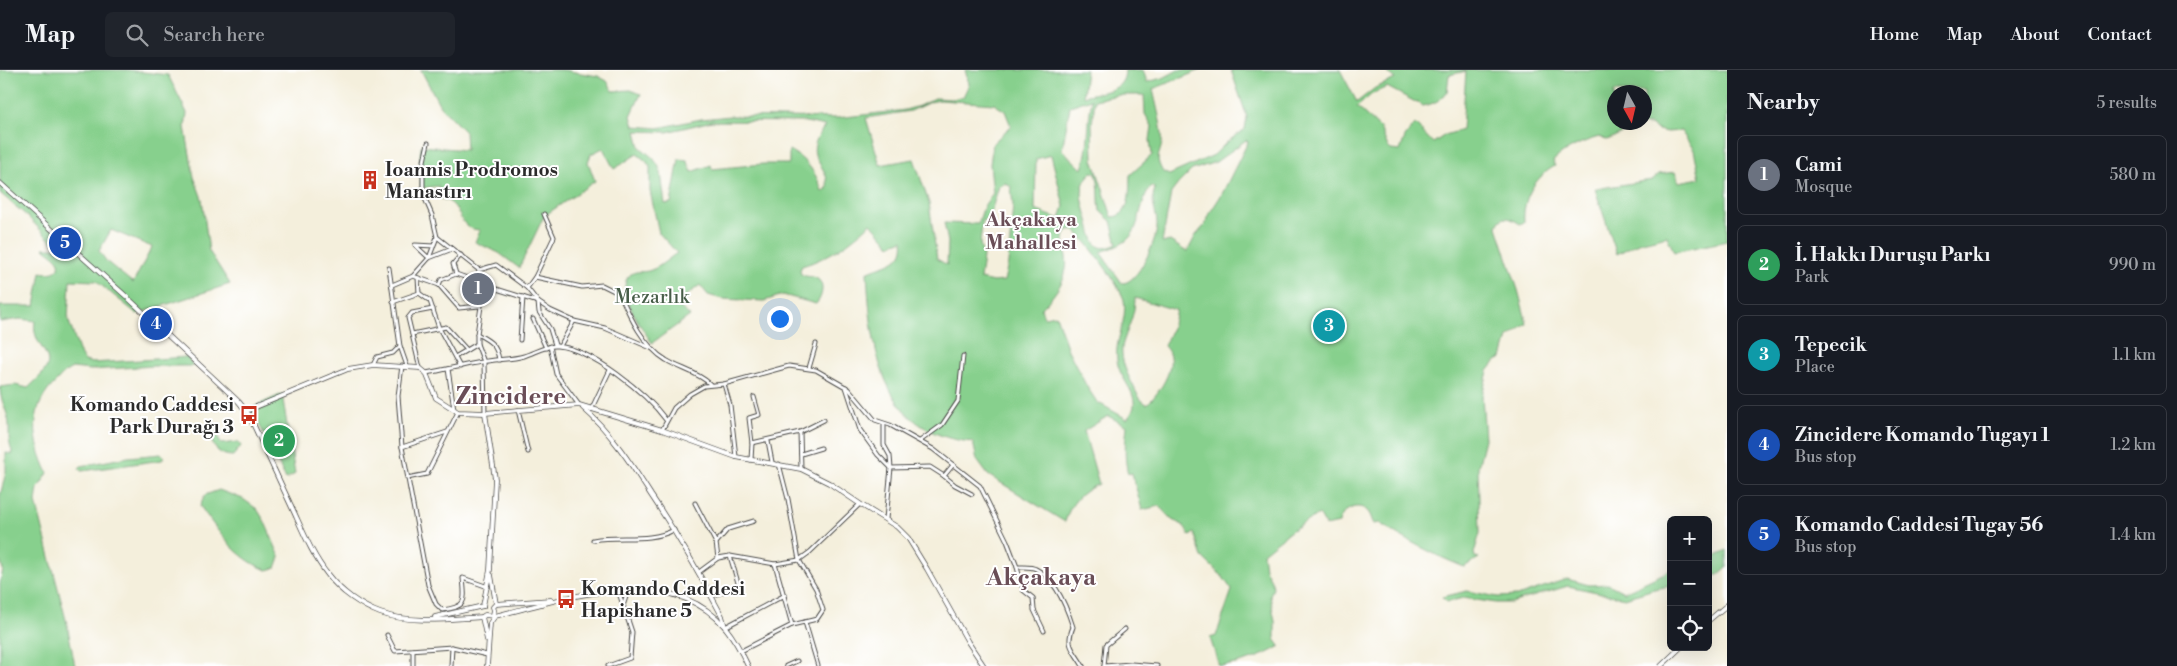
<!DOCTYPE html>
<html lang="en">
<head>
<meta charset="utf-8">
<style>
	:root { --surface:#171b24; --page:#20242c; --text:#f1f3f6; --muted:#9ea1a6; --line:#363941; --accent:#7c3aed }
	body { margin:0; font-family:"Libre Bodoni",serif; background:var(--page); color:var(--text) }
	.controls { position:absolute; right:15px; bottom:15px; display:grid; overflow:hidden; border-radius:8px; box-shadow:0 5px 20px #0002 }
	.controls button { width:45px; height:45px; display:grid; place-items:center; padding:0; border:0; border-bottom:1px solid var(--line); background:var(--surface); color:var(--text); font:25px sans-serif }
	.compass { position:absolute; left:1607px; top:15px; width:45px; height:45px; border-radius:50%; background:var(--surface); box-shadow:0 5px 20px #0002; rotate:172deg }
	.you { position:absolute; left:779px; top:248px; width:18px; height:18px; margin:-12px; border:4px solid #fff; border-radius:50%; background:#1a73e8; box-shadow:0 0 0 8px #1a73e833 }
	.badge { display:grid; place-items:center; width:32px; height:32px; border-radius:50%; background:var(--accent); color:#fff; font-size:16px; font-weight:700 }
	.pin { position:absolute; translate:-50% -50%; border:2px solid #fff; box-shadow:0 1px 5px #0006 }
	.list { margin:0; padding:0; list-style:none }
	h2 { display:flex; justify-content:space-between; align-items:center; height:65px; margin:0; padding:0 20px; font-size:21px }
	h2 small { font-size:16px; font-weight:400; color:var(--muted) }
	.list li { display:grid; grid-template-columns:32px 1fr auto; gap:15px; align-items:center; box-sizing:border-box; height:80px; margin:0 10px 10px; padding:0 10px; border:1px solid var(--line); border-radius:8px }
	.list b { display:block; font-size:19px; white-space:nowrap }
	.list p { margin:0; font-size:16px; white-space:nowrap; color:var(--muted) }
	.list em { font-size:16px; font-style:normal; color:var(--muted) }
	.icon { flex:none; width:28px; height:28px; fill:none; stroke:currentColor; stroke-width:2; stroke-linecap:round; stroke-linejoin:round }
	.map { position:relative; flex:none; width:1727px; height:596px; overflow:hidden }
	header { display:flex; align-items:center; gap:30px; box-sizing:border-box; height:70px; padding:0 25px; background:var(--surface); border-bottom:1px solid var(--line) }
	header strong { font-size:24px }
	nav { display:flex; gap:28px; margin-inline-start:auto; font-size:18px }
	.search { width:350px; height:45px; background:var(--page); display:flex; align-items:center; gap:12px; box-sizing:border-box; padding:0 18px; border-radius:8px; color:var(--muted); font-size:19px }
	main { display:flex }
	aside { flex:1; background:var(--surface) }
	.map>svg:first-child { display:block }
</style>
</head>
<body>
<header>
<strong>Map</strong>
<div class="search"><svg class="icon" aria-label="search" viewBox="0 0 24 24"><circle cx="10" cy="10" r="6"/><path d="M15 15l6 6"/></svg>Search here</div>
<nav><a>Home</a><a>Map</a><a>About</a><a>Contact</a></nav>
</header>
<main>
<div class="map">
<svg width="1727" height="596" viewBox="0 0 1727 596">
	<rect width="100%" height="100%" fill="#fff"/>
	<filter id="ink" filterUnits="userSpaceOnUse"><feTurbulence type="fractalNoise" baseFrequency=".02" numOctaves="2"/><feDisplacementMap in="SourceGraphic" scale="10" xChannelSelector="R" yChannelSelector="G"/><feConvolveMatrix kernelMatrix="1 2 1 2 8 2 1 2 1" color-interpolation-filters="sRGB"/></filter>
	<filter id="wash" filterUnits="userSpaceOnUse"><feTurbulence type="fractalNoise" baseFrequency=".0096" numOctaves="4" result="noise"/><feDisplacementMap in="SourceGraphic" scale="20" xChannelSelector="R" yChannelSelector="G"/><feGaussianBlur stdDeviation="1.12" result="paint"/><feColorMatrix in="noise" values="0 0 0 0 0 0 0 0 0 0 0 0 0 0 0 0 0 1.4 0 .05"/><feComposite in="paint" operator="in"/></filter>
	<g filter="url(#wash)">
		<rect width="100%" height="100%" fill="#f4efdc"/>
		<g fill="#87d08d" stroke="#597e5c" fill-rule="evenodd">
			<path d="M0 0H126L168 5 187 43 185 57 194 107 202 129 209 181 230 214 137 244 96 211 70 210 68 249 81 286 85 291 92 293 187 287 193 296H154L91 300 72 298C66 301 61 306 57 311 28 337 32 369 48 403L38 418 36 432 67 554 75 596H0V513L3 500 0 489V426L6 402V383L13 384C6 368 11 361 8 348 5 336 0 329 0 317L15 315 28 318C34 312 44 304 47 296 52 282 31 274 35 251L20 249 0 252V236H35L41 202C47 204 62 203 59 192 57 187 48 182 44 178H58L27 146 0 123ZM111 160 152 177 133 213 107 192 99 181Z"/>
			<path d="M421 0H563L598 6 607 11 613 21 631 20 641 24 631 46 634 56 658 58 701 49 731 46 837 48 905 40 919 36 935 28 952 29 963 27 969 14 965 0H1086L1083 26C1101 21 1125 23 1125 0H1143L1147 12 1163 8 1178 0H1201L1153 19C1155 30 1164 63 1162 72 1160 86 1154 87 1163 102L1169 105 1214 85 1226 73 1245 59 1247 47 1231 0H1340L1357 32 1375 18 1395 9 1384 0H1727V171L1674 182 1667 166 1638 173 1617 184 1616 182 1595 119 1652 110 1659 104 1675 102 1679 112 1700 108 1694 80 1681 61 1667 62 1658 60 1650 55 1638 54 1610 69 1606 70 1599 67C1582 72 1567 78 1553 91L1555 96C1535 107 1522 129 1524 152L1520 154C1511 148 1501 143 1497 157L1518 220 1527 254 1508 267 1502 288 1496 291 1488 301 1482 326 1485 369 1478 397 1480 463 1474 483 1475 487 1479 488 1464 497C1434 485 1406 470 1379 453L1374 454C1372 451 1371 446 1369 443 1359 430 1341 440 1339 453L1326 456 1319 444 1292 460 1263 483 1265 499 1272 512 1273 518 1270 526 1275 551V569L1280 576C1265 586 1236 596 1219 596L1210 568 1216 566 1232 520 1222 506 1202 487 1194 463 1190 466 1183 455 1172 450 1159 436 1142 440 1132 403 1128 404C1124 388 1125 373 1127 356L1108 346 1084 361 1099 414C1082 421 1070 433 1065 452L988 405 977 390 973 372C880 365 871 277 867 202 882 194 907 194 903 170L890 175 871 153C851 172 829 188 802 196L800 200 801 204C806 207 808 206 813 207 826 210 823 227 816 234L783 225 764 231 722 229 708 225 700 215 676 234 690 246 652 273C643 259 612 219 631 204 637 200 645 203 651 200 660 197 669 188 677 183L659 163 650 121V97L646 91 637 84 614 99 603 78 591 84 588 92 595 111 544 146 519 198 499 183 475 172 480 160C454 159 465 133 441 129L439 116 421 118 419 96 421 76 466 80 465 62 440 36ZM1466 1 1462 60 1445 65 1433 73 1415 54 1405 67 1400 81 1391 80 1388 77 1380 58 1357 37 1372 24 1387 17 1423 36C1434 34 1441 30 1447 22L1449 5ZM1614 22H1644V52H1614ZM1118 25H1144L1145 44 1152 56 1150 70 1152 85 1130 105C1129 120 1132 146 1112 147L1093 89 1092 54 1095 30ZM1092 29C1087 52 1090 77 1082 99L1062 80 1070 36ZM940 30 994 34 1005 41 1011 56 993 73 990 94 993 123 984 136 978 154 944 153 948 172 947 195 937 189 929 133 914 89 880 95 866 48 911 41 930 32ZM712 51 806 52 825 56C798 91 831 91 827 119L822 121C816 102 807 90 789 80V94H763L712 99 711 95 692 102 687 90 679 89 671 133 665 134 661 103 658 95 653 88 640 77 636 61 667 62ZM1246 70 1248 72 1222 124 1211 141 1205 155 1196 165 1187 182 1170 171 1162 173 1171 123 1178 114 1192 100 1216 92ZM1051 85 1064 136 1060 149 1035 140 1036 89ZM1092 102 1096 103C1100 116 1098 128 1100 141L1111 151 1117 174C1093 186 1093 167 1088 150 1083 132 1076 117 1092 102ZM1006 113 1011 117 1013 135 1008 193 1004 211 993 212 980 209 983 187 980 173 982 155 983 151 990 145 999 116ZM1152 116 1155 119C1149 133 1158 143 1157 157 1156 171 1138 214 1122 213L1100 182C1138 171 1134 162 1144 129 1146 124 1148 119 1152 116ZM1068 160C1072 160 1072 159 1075 161 1086 169 1121 218 1124 230 1128 251 1114 270 1117 290 1119 312 1147 328 1127 349L1097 332 1087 317 1068 280 1056 245 1044 247 1041 239C1052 228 1063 215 1066 199 1069 188 1059 168 1068 160ZM1135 228 1176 240 1172 258 1164 276C1181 291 1160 323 1147 334 1140 331 1136 322 1133 315 1126 302 1118 285 1124 270 1129 255 1135 244 1135 228Z"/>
			<polygon points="282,324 295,404 286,409 251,338"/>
			<path d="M215 360 221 374 238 372 241 376 233 386C220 386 212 378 211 366Z"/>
			<polygon points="161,384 164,386 162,390 90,400 81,401 79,398 81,396 128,387"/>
			<path d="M219 420 243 429 257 439 264 450 280 487 276 498 267 500C236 489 218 461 200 436L205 425Z"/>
			<polygon points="1727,480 1727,497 1718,505 1708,505 1708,489"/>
			<polygon points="1671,500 1671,516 1654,519 1625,528 1568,516 1511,533 1496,533 1463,528 1447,532 1442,527 1467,521 1498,527 1517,526 1567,509 1589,515 1608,514 1624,522"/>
		</g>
	</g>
	<g filter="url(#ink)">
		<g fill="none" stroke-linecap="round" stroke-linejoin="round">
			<g stroke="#494846" stroke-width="5">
				<g id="minor">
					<polyline points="428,73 423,96 423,124 432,145 437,167 479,200 478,207 484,215 538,232 550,240 574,251 605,258 651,278"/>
					<polyline points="544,144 554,167 535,207 527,218 538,232 539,242 550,259 555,275"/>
					<polyline points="434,176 415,175 429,188 437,167"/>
					<polyline points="389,198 400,276 407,296"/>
					<polyline points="479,200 496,195 527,218"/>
					<polyline points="456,204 453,194 461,185"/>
					<polyline points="413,206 439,215 459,238 479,236"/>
					<path d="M535 207 582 217 602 215 620 224C630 247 644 277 666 290 680 299 698 302 710 314"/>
					<polyline points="418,208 419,223 430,231 439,258 460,297"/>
					<polyline points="392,215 413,206 429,188 452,179"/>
					<polyline points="439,215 441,210 456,204 467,208 478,207"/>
					<polyline points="484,215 477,264 477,274 484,292 485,343"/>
					<polyline points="393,232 419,223"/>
					<polyline points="533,249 546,278"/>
					<polyline points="412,264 446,257 467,280"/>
					<path d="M477 264C490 271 497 275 499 290"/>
					<polyline points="520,270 523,227"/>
					<polyline points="550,276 556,304 579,335"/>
					<polyline points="560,276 574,251"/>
					<polyline points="455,287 477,274"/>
					<polyline points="373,295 377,287 393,283 400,276"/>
					<path d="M402 296 398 326 402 377 428 515 436 534 442 540C468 537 465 531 463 508L488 517"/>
					<polyline points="420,298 408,248 412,243 433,239"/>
					<polyline points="809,298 816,274"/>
					<polyline points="448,299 454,339"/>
					<path d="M426 303C445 300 463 295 482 292 496 289 511 290 524 286 534 283 546 275 557 276 592 279 646 323 666 350"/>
					<polyline points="724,314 730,335 736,387"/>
					<polyline points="846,317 860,360 878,385 891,398 930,397 944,406 953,395"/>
					<polyline points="518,340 528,382"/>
					<polyline points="591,340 610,300"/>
					<polyline points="884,354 884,375 890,386 891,398 886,449"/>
					<path d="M662 360 674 338 690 324 704 316 724 314 789 296 816 300 849 319 875 350 890 355 933 379 980 416 1007 471 1017 497C1023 497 1031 496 1036 499 1056 509 1067 538 1073 557 1065 576 1074 580 1083 596"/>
					<polyline points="800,362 801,399"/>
					<polyline points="768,371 772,392"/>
					<polyline points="920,371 942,355 958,331 963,286"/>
					<polyline points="752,373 800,362 824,350"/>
					<polyline points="402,377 447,362"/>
					<polyline points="801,384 821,378"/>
					<polyline points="751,390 752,373 749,348 759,345 754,327"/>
					<polyline points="944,406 955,415 972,424"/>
					<polyline points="407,408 427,404 458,342"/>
					<polyline points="695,433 716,473 718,488"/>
					<path d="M593 470C620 465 649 473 674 460"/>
					<polyline points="716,473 728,459 754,451"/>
					<polyline points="775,494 792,555"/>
					<polyline points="1017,497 1023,520 1033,528 1034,540 1044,561"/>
					<polyline points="699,502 718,488 730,486 775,494 799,490 810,482 860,434"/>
					<polyline points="712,526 739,516 730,486"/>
					<polyline points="624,533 628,520"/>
					<polyline points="805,552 818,596"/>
					<polyline points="725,557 785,525"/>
					<polyline points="387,565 395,581 452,577 487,585"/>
					<polyline points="413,580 413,596"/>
					<polyline points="741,581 792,555 817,549 823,540 816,519 799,490 788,429 779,394"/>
					<polyline points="451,596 452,577"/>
					<polyline points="608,596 630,588 632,562 618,520"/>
					<polyline points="786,596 797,591"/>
					<polyline points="1104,596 1131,594 1157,596"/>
					<polyline points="1104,596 1106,575 1125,559"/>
				</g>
			</g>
			<g stroke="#494846" stroke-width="5.5">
				<g id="tertiary">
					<path d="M0 113 128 228 239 332 249 345C264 378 279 410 294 442 304 464 313 486 328 505 340 521 361 536 380 543 411 554 449 549 482 547L485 545 495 546C565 529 668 491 725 557 734 568 742 583 748 596"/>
					<path d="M583 338C610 361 632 395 651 425 677 464 700 504 722 546L725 557"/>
					<polyline points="246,341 348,299 373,295 420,298 426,303 436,328 458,342 485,343 579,335 662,360 736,387 801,399 829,413 860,434 897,457 908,468 927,499 968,572 984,596"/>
					<polyline points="491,505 496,534"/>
					<polyline points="483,536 490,500 495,409 485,343"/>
					<polyline points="493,545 494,540 493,537 496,534 551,530"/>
					<polyline points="435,547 483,536"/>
					<polyline points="482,547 487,570"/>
					<polyline points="1708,551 1727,535"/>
					<polyline points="487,596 490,553 495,546"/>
					<polyline points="1661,596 1681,577"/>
				</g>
			</g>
			<use href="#minor" stroke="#fff" stroke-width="3"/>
			<use href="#tertiary" stroke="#fff" stroke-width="4"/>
		</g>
	</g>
	<defs>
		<g id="building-bare" transform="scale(1.5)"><path d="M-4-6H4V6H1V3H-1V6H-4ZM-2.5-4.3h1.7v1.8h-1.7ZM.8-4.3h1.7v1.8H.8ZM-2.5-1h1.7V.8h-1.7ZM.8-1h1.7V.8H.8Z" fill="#c8321e" stroke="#fff" stroke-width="2.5" paint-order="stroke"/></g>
		<g id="bus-bare" transform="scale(1.5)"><path d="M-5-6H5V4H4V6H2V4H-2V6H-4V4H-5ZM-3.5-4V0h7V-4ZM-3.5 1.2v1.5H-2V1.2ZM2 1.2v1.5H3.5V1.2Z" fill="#c8321e" stroke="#fff" stroke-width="2.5" paint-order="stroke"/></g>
	</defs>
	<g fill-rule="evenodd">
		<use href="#building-bare" x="370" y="110"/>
		<use href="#bus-bare" x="249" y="345"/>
		<use href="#bus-bare" x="566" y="529"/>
	</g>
	<g text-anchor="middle" stroke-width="4" stroke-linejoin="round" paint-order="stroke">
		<g font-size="19" font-weight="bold" fill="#2b2b2b" stroke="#fff" text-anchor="start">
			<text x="385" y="106">Ioannis Prodromos<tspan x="385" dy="22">Manastırı</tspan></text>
			<text x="234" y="341" text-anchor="end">Komando Caddesi<tspan x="234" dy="22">Park Durağı 3</tspan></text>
			<text x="581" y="525">Komando Caddesi<tspan x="581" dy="22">Hapishane 5</tspan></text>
		</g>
		<g font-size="19" fill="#475d48" stroke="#fff">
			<text x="652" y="233">Mezarlık</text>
		</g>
		<g font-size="20" font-weight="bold" fill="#6a4e57" stroke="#fff">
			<text x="1031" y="156">Akçakaya<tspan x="1031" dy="23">Mahallesi</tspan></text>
		</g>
		<g font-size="24" font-weight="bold" fill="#6a4e57" stroke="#fff">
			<text x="511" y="334">Zincidere</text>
			<text x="1041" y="515">Akçakaya</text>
		</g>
	</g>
</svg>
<div class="controls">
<button>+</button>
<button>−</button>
<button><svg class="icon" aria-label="locate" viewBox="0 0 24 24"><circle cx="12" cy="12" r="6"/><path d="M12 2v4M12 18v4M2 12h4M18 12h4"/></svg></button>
</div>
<svg class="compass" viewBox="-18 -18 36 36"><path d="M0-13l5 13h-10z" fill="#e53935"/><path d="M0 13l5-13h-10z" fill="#9ea1a6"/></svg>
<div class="you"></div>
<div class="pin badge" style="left:478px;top:219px;background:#6b7280">1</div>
<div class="pin badge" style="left:279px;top:371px;background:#2e9e5b">2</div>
<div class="pin badge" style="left:1329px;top:256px;background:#0f9aa8">3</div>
<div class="pin badge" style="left:156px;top:254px;background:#1a4fb4">4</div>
<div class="pin badge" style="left:65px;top:173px;background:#1a4fb4">5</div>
</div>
<aside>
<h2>Nearby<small>5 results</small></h2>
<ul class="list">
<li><span class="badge" style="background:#6b7280">1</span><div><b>Cami</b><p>Mosque</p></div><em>580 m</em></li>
<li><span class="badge" style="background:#2e9e5b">2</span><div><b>İ. Hakkı Duruşu Parkı</b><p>Park</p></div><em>990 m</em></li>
<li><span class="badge" style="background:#0f9aa8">3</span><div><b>Tepecik</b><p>Place</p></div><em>1.1 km</em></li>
<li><span class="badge" style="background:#1a4fb4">4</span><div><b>Zincidere Komando Tugayı 1</b><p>Bus stop</p></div><em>1.2 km</em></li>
<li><span class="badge" style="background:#1a4fb4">5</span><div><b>Komando Caddesi Tugay 56</b><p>Bus stop</p></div><em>1.4 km</em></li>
</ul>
</aside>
</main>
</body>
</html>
